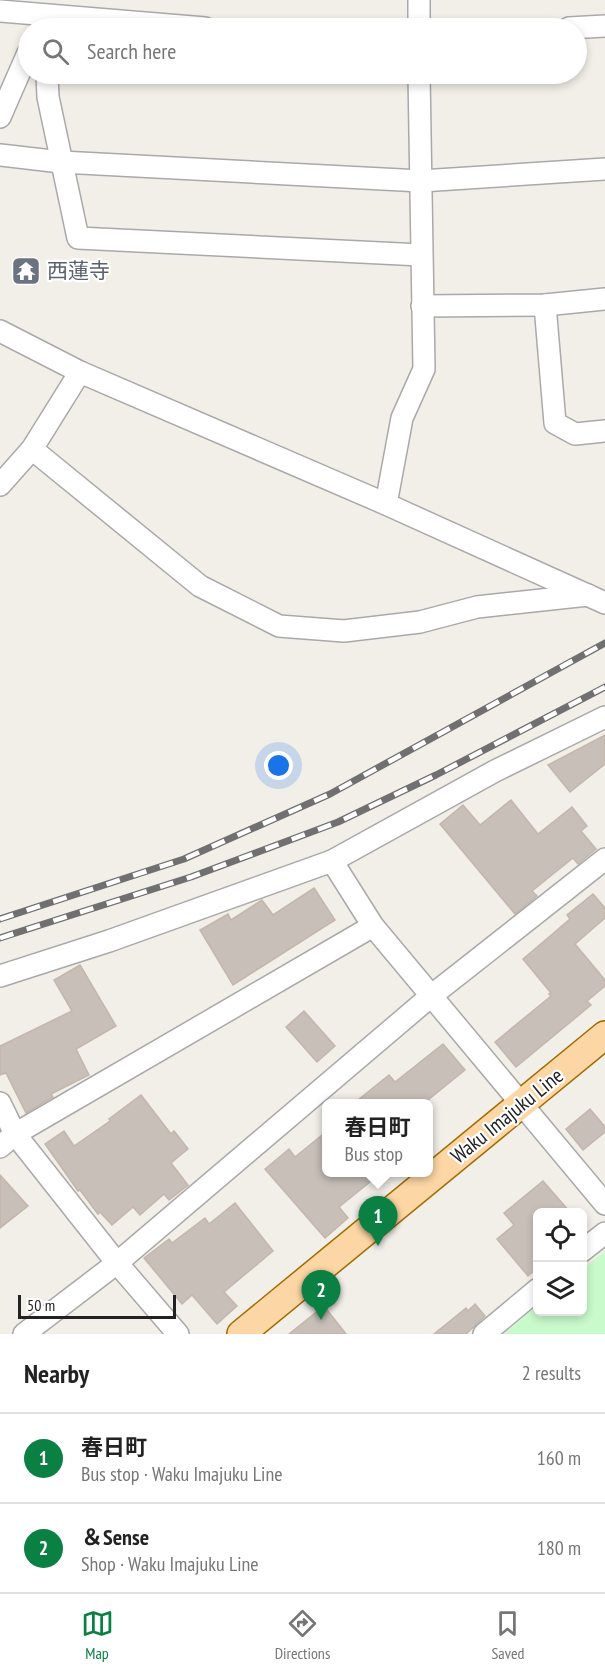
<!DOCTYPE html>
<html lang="en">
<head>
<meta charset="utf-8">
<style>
	:root { --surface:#fff; --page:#f6f6f6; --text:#222; --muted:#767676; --line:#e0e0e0; --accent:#0b8043 }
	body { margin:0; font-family:"PT Sans Narrow","Noto Sans JP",sans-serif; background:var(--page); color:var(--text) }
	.controls { position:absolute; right:18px; bottom:18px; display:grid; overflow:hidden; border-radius:9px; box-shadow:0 3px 9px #0003 }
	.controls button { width:54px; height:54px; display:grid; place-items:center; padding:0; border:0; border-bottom:2px solid var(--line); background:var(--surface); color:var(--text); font:30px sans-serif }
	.scale { position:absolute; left:18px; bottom:15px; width:158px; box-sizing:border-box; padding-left:6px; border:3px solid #222; border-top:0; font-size:16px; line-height:21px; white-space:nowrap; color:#222; -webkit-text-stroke:4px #fff; paint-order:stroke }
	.you { position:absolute; left:279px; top:766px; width:21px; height:21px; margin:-15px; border:4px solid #fff; border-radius:50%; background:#1a73e8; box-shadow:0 0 0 9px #1a73e833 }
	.badge { display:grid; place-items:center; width:39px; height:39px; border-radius:50%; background:var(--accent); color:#fff; font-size:20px; font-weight:700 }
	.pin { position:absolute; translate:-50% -50px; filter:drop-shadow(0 2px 3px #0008) }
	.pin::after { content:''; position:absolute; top:32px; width:21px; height:18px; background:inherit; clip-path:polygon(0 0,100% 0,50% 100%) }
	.popup { position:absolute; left:322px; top:1099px; width:111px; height:78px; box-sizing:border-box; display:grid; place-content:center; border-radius:9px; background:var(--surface); filter:drop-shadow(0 2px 4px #0005); font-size:20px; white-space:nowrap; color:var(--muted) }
	.popup b { font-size:22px; color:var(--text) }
	.popup::after { content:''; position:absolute; left:50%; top:100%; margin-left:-12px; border:12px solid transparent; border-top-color:var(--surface) }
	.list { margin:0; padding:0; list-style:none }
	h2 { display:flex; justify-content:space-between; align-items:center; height:78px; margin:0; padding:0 24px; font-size:26px }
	h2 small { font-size:20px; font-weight:400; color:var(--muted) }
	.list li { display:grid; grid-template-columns:39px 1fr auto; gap:18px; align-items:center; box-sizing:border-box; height:90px; padding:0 24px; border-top:2px solid var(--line) }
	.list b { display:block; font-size:22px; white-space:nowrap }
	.list p { margin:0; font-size:20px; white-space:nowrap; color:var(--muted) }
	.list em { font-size:20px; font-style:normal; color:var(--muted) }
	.icon { flex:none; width:33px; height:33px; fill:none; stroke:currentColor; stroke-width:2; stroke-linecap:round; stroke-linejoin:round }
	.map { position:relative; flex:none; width:605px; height:1334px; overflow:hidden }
	.search { position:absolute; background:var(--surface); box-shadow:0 3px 9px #0003; left:18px; right:18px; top:18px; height:66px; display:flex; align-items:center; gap:15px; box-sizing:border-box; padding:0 21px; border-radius:33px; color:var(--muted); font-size:22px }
	.sheet { height:258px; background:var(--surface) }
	nav { display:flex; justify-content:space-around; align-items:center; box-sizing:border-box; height:84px; border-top:2px solid var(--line); background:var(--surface); font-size:16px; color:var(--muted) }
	nav a { display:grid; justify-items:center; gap:3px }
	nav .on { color:var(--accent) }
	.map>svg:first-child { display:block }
</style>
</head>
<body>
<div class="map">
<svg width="605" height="1334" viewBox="0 0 605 1334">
	<rect width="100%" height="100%" fill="#f2efe9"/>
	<polygon fill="#c8facc" points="605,1251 605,1334 503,1334 537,1306 538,1312 582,1312 583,1269"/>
	<g fill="#c7bfb8" stroke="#c4b6ab" stroke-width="1.5">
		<polygon points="605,735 605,764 570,792 548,765"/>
		<polygon points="511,800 538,834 572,807 587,826 581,831 596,849 578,864 573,858 532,891 537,896 515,914 440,824 463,805 480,825"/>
		<polygon points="314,888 335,920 233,985 200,930 228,914 231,920 262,900 273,915"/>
		<polygon points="593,894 605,908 605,918 575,944 605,980 605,986 587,1001 591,1005 516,1067 495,1042 551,996 549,994 551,993 523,959 570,919 567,915"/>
		<polygon points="80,965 116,1026 76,1049 89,1075 51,1094 53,1097 26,1113 6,1073 0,1075 0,1046 72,1011 54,980"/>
		<polygon points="304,1011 335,1046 317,1062 286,1027"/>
		<polygon points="443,1044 465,1070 423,1104 353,1104 389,1075 395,1082"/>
		<polygon points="141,1095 171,1134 174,1131 188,1149 171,1163 188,1185 169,1200 164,1194 140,1215 133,1207 112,1225 100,1212 98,1214 80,1190 78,1191 45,1144 64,1131 74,1146 110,1121 109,1119"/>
		<polygon points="590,1109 605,1127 605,1132 583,1150 566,1129"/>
		<polygon points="327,1131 327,1173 381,1173 339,1207 348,1218 325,1238 265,1169 289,1149 295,1157"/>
		<polygon points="0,1175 28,1206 0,1228"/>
		<polygon points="543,1181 570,1212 537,1212 537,1268 528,1276 497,1239 514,1225 504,1213"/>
		<polygon points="235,1203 273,1251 224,1292 237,1306 217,1324 192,1295 182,1304 144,1258 169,1239 172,1243 205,1218 209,1224"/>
		<polygon points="475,1304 485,1316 466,1334 434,1334 466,1308 468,1311"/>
		<polygon points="324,1306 346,1334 289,1334"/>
	</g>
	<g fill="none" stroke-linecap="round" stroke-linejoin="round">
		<g stroke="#a9a9a9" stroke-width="24">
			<g id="minor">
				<polyline points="419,0 419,28"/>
				<polyline points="0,11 205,28"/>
				<polyline points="569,28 605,26"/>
				<polyline points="47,74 48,97 78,238 421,255"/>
				<polyline points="0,117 28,53"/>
				<polyline points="0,155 61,162 421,181 605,169"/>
				<polyline points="545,305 555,423 575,434 605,431"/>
				<polyline points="422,306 545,305 605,299"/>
				<polyline points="0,331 80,372 386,504 605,603"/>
				<polyline points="32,449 200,586 279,626 344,631 420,622 477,607 588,595"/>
				<polyline points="0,485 32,449 80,372"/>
				<polyline points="386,504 402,418 424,369 419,74"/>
				<polyline points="332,861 373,926 605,1204"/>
				<polyline points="0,976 109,941 332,861 495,771 605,717"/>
				<polyline points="0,1103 15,1134 117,1263 178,1334"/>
				<polyline points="0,1147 15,1134 373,926"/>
				<polyline points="582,1251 605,1233"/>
				<polyline points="24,1334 117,1263 431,996 605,859"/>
				<polyline points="484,1334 538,1289"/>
			</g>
		</g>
		<g stroke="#a06b00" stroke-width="30">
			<polyline id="major" points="241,1334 605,1035"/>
		</g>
		<use href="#minor" stroke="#fff" stroke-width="21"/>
		<use href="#major" stroke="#fcd6a4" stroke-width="27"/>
		<g stroke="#707070" stroke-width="7">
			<g id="rail">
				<polyline points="0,919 184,859 330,794 605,643"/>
				<polyline points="0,938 191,877 338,822 436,775 605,687"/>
			</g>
		</g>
		<use href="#rail" stroke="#fff" stroke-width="4.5" stroke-dasharray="14" stroke-linecap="butt"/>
	</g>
	<defs>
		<g id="temple-square" transform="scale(1.5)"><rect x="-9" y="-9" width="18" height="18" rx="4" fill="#6b7280" stroke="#fff"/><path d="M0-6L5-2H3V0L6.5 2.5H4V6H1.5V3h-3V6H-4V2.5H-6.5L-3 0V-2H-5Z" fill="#fff"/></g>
	</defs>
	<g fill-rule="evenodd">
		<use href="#temple-square" x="26" y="271"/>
	</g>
	<g text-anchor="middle" stroke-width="4.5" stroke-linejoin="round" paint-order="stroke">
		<g font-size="21" fill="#5b616d" stroke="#fff" text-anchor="start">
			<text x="47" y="278">西蓮寺</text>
		</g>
		<g font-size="21" fill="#222" stroke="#fff">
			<text transform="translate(507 1116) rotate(-39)" y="7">Waku Imajuku Line</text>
		</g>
	</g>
</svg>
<div class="controls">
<button><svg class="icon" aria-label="locate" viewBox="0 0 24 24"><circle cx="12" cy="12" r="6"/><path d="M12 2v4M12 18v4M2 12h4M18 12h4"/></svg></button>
<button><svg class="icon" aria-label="layers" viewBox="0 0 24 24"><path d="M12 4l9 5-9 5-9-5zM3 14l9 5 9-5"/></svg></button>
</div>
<div class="scale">50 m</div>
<div class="you"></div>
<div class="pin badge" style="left:378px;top:1246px">1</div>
<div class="popup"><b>春日町</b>Bus stop</div>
<div class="pin badge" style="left:321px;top:1320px">2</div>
<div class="search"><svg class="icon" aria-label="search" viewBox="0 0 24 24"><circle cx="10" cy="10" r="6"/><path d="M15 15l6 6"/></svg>Search here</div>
</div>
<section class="sheet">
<h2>Nearby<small>2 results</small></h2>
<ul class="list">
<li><span class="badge">1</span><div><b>春日町</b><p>Bus stop · Waku Imajuku Line</p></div><em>160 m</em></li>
<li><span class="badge">2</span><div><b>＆Sense</b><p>Shop · Waku Imajuku Line</p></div><em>180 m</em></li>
</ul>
</section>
<nav>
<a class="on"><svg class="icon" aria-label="map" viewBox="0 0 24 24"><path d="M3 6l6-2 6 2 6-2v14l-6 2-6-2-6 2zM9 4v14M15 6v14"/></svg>Map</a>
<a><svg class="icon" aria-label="directions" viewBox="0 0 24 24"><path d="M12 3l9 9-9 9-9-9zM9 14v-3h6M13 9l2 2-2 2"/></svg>Directions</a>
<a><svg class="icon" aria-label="saved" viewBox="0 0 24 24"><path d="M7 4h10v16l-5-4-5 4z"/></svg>Saved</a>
</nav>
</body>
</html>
